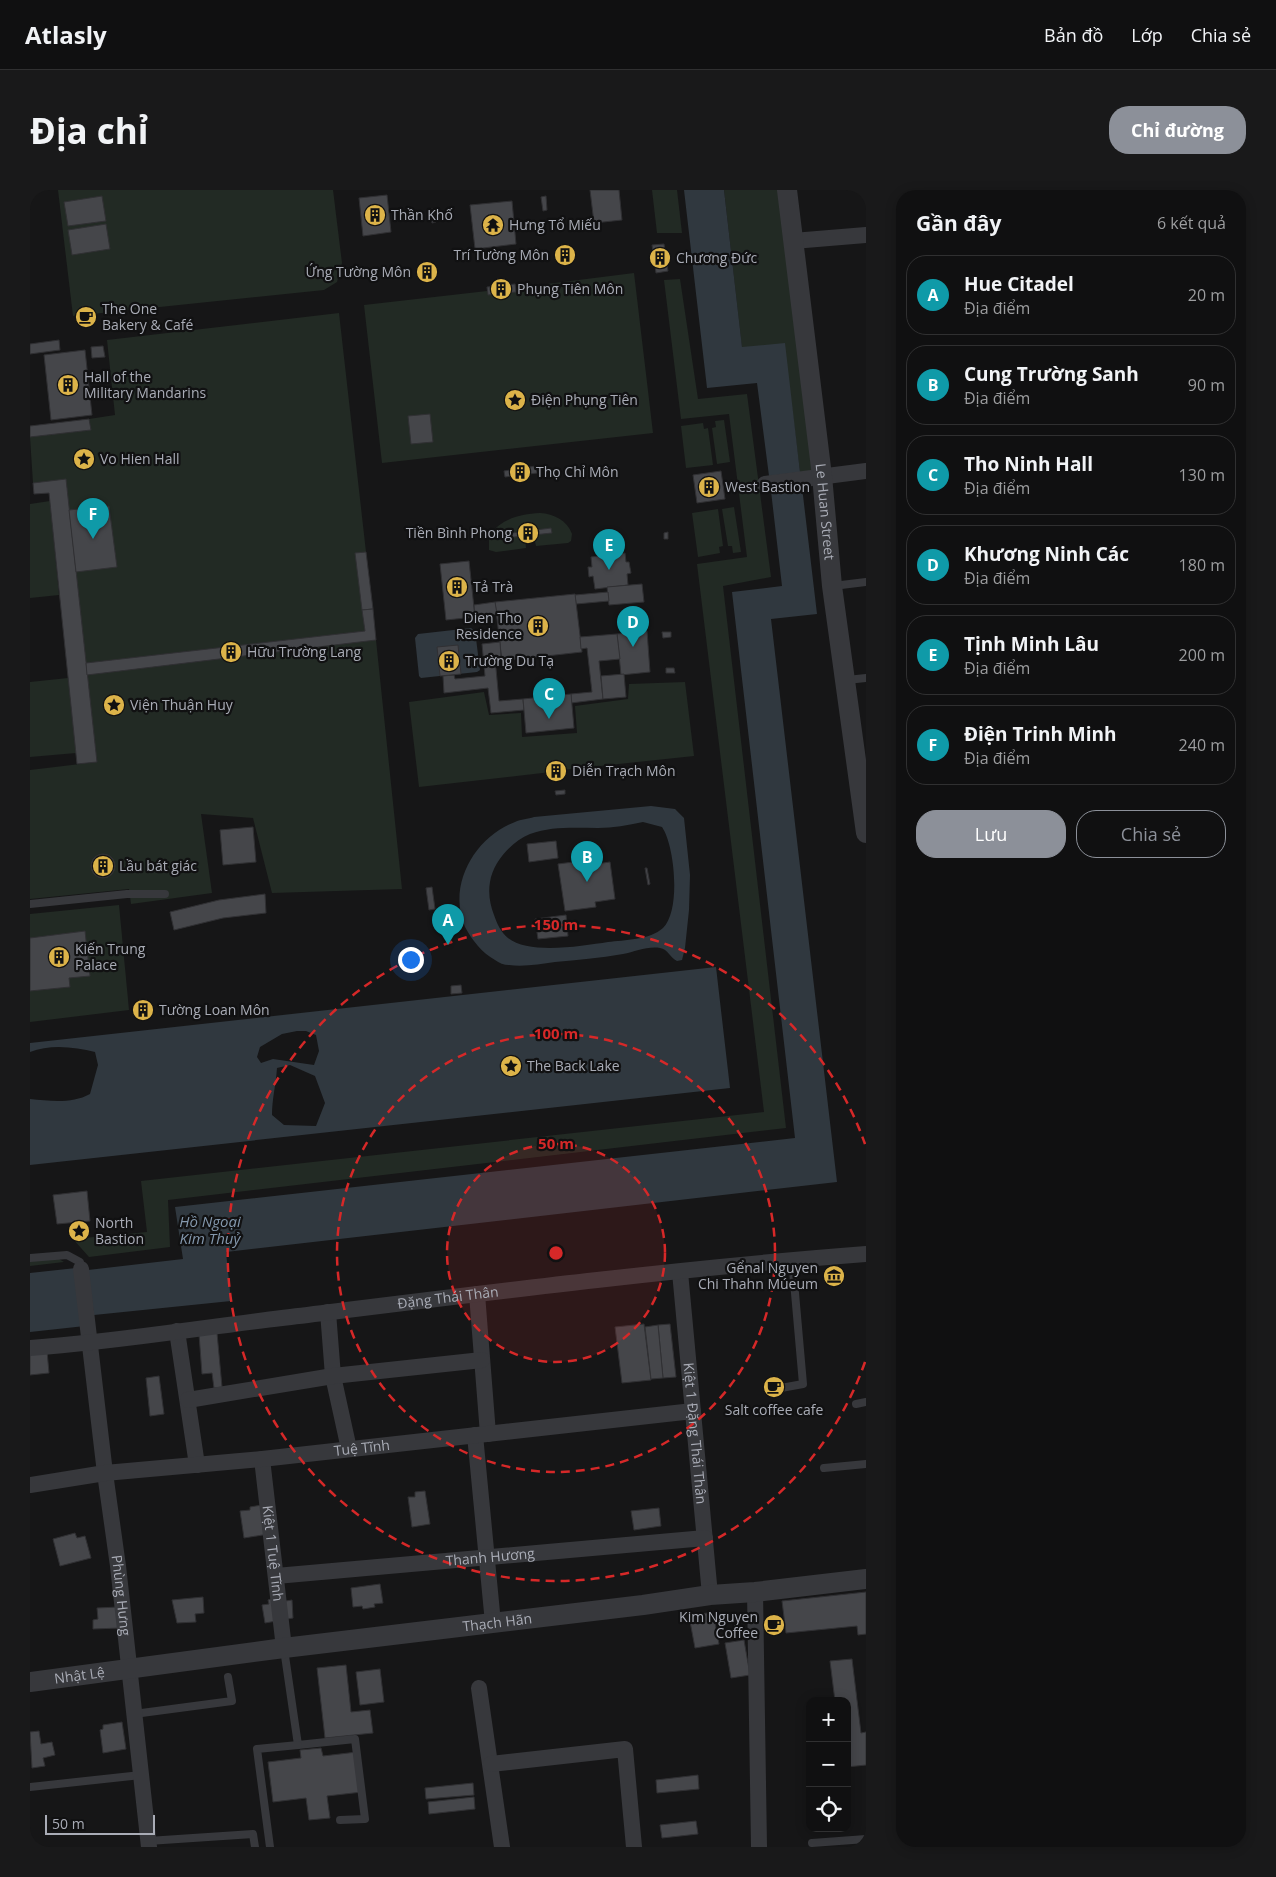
<!DOCTYPE html>
<html lang="vi">
<head>
<meta charset="utf-8">
<style>
	:root { --surface:#101011; --page:#19191a; --text:#f1f3f6; --muted:#9c9d9f; --line:#303031; --accent:#8c9099 }
	body { margin:0; font-family:"Open Sans",sans-serif; background:var(--page); color:var(--text) }
	.controls { position:absolute; right:15px; bottom:15px; display:grid; overflow:hidden; border-radius:10px; box-shadow:0 2px 12px #0003 }
	.controls button { width:45px; height:45px; display:grid; place-items:center; padding:0; border:0; border-bottom:1px solid var(--line); background:var(--surface); color:var(--text); font:25px sans-serif }
	.scale { position:absolute; left:15px; bottom:12px; width:110px; box-sizing:border-box; padding-left:5px; border:2px solid #a9acb6; border-top:0; font-size:14px; line-height:18px; white-space:nowrap; color:#a9acb6; -webkit-text-stroke:4px #111112; paint-order:stroke }
	.you { position:absolute; left:380px; top:769px; width:18px; height:18px; margin:-12px; border:4px solid #fff; border-radius:50%; background:#1a73e8; box-shadow:0 0 0 8px #1a73e833 }
	.badge { display:grid; place-items:center; width:32px; height:32px; border-radius:50%; background:var(--accent); color:#fff; font-size:16px; font-weight:700 }
	.pin { position:absolute; translate:-50% -41px; filter:drop-shadow(0 1px 2px #0008) }
	.pin::after { content:''; position:absolute; top:26px; width:18px; height:15px; background:inherit; clip-path:polygon(0 0,100% 0,50% 100%) }
	.list { margin:0; padding:0; list-style:none }
	h2 { display:flex; justify-content:space-between; align-items:center; height:65px; margin:0; padding:0 20px; font-size:21px }
	h2 small { font-size:16px; font-weight:400; color:var(--muted) }
	.list li { display:grid; grid-template-columns:32px 1fr auto; gap:15px; align-items:center; box-sizing:border-box; height:80px; margin:0 10px 10px; padding:0 10px; border:1px solid var(--line); border-radius:20px }
	.list b { display:block; font-size:19px; white-space:nowrap }
	.list p { margin:0; font-size:16px; white-space:nowrap; color:var(--muted) }
	.list em { font-size:16px; font-style:normal; color:var(--muted) }
	.actions { display:flex; gap:10px; padding:15px 20px }
	.actions a { flex:1; padding:11px 0; border:1px solid var(--accent); border-radius:20px; text-align:center; font-size:18px; color:var(--accent) }
	.actions .main { background:var(--accent); color:#fff }
	.icon { flex:none; width:28px; height:28px; fill:none; stroke:currentColor; stroke-width:2; stroke-linecap:round; stroke-linejoin:round }
	.map { position:relative; flex:none; width:836px; height:1657px; overflow:hidden; border-radius:20px }
	header { display:flex; align-items:center; gap:30px; box-sizing:border-box; height:70px; padding:0 25px; background:var(--surface); border-bottom:1px solid var(--line) }
	header strong { font-size:24px }
	nav { display:flex; gap:28px; margin-inline-start:auto; font-size:18px }
	.intro { display:flex; align-items:center; justify-content:space-between; box-sizing:border-box; height:120px; padding:0 30px }
	h1 { margin:0; font-size:35px }
	.button { padding:12px 22px; border-radius:20px; background:var(--accent); color:#fff; font-size:18px; font-weight:700 }
	main { display:flex; gap:30px; padding:0 30px }
	aside { flex:1; background:var(--surface); border-radius:20px; box-shadow:0 2px 12px #0003 }
	.map>svg:first-child { display:block }
</style>
</head>
<body>
<header>
<strong>Atlasly</strong>
<nav><a>Bản đồ</a><a>Lớp</a><a>Chia sẻ</a></nav>
</header>
<div class="intro"><h1>Địa chỉ</h1><a class="button">Chỉ đường</a></div>
<main>
<div class="map">
<svg width="836" height="1657" viewBox="0 0 836 1657">
	<rect width="100%" height="100%" fill="#161617"/>
	<g fill="#222a24" fill-rule="evenodd">
		<polygon points="28,0 303,0 312,73 307,92 294,100 43,126"/>
		<polygon points="622,0 647,0 652,43 627,43"/>
		<polygon points="694,0 752,0 789,280 770,282 754,154 712,158"/>
		<polygon points="604,83 623,243 352,273 334,115 457,101 458,105 486,101 485,98"/>
		<polygon points="650,89 668,209 717,204 741,387 693,396 756,938 138,1010 140,1057 59,1067 43,1049 117,1042 111,991 734,922 667,374 717,367 699,224 651,229 634,90"/>
		<polygon points="309,123 336,362 326,363 335,441 56,473 36,290 3,293 0,247 61,239 59,229 85,225 77,150"/>
		<polygon points="694,230 700,272 687,274 682,238 686,237 685,231"/>
		<polygon points="673,233 674,239 678,238 683,275 656,278 651,236"/>
		<polygon points="20,311 29,405 0,408 0,314"/>
		<polygon points="704,317 711,362 703,363 702,356 698,356 692,319"/>
		<polygon points="688,319 693,356 689,357 690,363 668,367 662,323"/>
		<path d="M510 323C524 324 537 330 542 344L541 351 538 353 506 356 504 347 495 348 496 358 466 362 459 360V345C472 329 489 324 510 323ZM521 343 475 348 474 344Z"/>
		<polygon points="346,450 372,699 242,703 223,628 171,624 182,703 101,714 99,699 0,709 0,580 67,572 57,485"/>
		<polygon points="38,488 46,563 0,567 0,492"/>
		<polygon points="655,492 664,566 532,580 532,578 521,579 521,582 389,597 379,512 454,502 459,525 491,523 492,547 547,543 545,516 598,509 599,494"/>
		<polygon points="89,715 99,820 0,832 0,724"/>
		<polygon points="29,1069 34,1072 0,1076 0,1071"/>
	</g>
	<g fill="#30383f" fill-rule="evenodd">
		<polygon points="654,0 694,0 712,157 755,153 770,282 739,286 727,193 677,198"/>
		<polygon points="772,297 787,424 741,429 807,992 196,1062 201,1111 64,1125 58,1080 153,1069 145,1017 765,948 702,402 752,396 741,301"/>
		<polygon points="441,438 445,441 450,480 447,482 391,488 389,486 385,448 388,444"/>
		<path d="M621 616 645 619 654 628 660 685 659 720 655 758 652 770 647 771C640 768 638 759 630 758 617 756 605 762 593 764 570 768 547 770 525 772 510 774 494 777 479 775 474 775 469 773 465 770 452 763 442 750 435 737 417 695 445 647 485 632 491 629 498 629 504 627ZM613 632 632 637C645 656 651 721 633 738 620 750 594 750 578 752 552 756 499 765 478 748 471 742 467 734 464 725 460 715 458 703 460 692 463 672 481 652 500 644 522 636 545 638 568 638 583 638 598 635 613 632Z"/>
		<path d="M686 777 700 898 0 975V909C20 911 42 914 60 904L68 875 65 862C45 857 20 854 0 862V853ZM267 841H276L286 845 289 861 284 875 243 869 231 873 227 867 230 857 252 844ZM260 875 285 886 295 913 286 936 254 935 242 925C242 909 246 894 247 878Z"/>
		<polygon points="46,1078 55,1136 0,1142 0,1083"/>
	</g>
	<g fill="#45464a" stroke="#303033">
		<polygon points="560,0 589,0 592,30 564,33"/>
		<polygon points="357,5 361,42 333,46 329,8"/>
		<polygon points="72,6 76,31 38,36 34,12"/>
		<polygon points="516,6 517,20 513,21 511,7"/>
		<polygon points="482,11 486,54 445,59 440,15"/>
		<polygon points="400,19 404,19 406,32 402,33"/>
		<polygon points="76,34 80,59 42,65 38,40"/>
		<polygon points="634,54 638,81 626,83 622,55"/>
		<polygon points="542,62 542,67 529,69 528,63"/>
		<polygon points="403,78 404,84 391,85 390,80"/>
		<polygon points="485,94 486,102 458,105 457,97"/>
		<polygon points="29,150 30,160 0,164 0,154"/>
		<polygon points="73,156 75,167 62,168 61,157"/>
		<polygon points="55,160 62,225 21,230 14,165"/>
		<polygon points="400,224 403,252 381,254 378,226"/>
		<polygon points="59,229 61,240 0,247 0,236"/>
		<polygon points="506,276 507,283 475,287 474,281"/>
		<polygon points="691,281 695,309 667,313 663,285"/>
		<polygon points="36,289 67,572 47,574 19,303 4,304 3,293"/>
		<polygon points="79,316 87,377 46,382 39,320"/>
		<polygon points="521,338 522,343 475,348 474,344"/>
		<polygon points="638,342 638,349 634,349 634,343"/>
		<polygon points="336,362 343,419 332,420 325,363"/>
		<polygon points="595,363 596,372 599,372 601,383 597,384 598,395 565,399 563,386 559,387 558,377 562,377 561,367"/>
		<polygon points="439,371 445,427 416,430 410,374"/>
		<polygon points="612,394 614,412 579,415 577,397"/>
		<polygon points="578,402 579,411 546,414 545,405"/>
		<polygon points="545,404 552,462 472,471 465,412"/>
		<polygon points="465,412 467,424 445,427 444,415"/>
		<polygon points="343,419 346,450 57,485 56,473 335,441 332,420"/>
		<polygon points="617,441 620,482 591,485 587,444"/>
		<polygon points="632,442 641,442 641,447 633,448"/>
		<polygon points="587,444 590,469 569,471 573,509 541,513 541,504 562,502 557,458 551,459 550,447"/>
		<polygon points="470,452 471,467 465,468 469,511 493,509 494,520 461,523 458,498 414,503 413,486 424,485 425,489 455,486 452,454"/>
		<polygon points="428,455 431,484 410,486 407,457"/>
		<polygon points="636,478 644,478 645,483 636,483"/>
		<polygon points="594,484 596,507 573,509 571,486"/>
		<polygon points="541,504 544,538 496,543 493,509"/>
		<polygon points="532,571 532,573 519,574 519,573"/>
		<polygon points="532,578 532,583 521,584 520,579"/>
		<polygon points="535,600 535,604 526,605 525,601"/>
		<polygon points="223,637 226,672 193,675 190,640"/>
		<polygon points="526,651 528,668 499,672 497,654"/>
		<circle cx="73" cy="676" r="12"/>
		<polygon points="559,670 559,675 580,672 585,709 565,712 566,717 535,721 528,674"/>
		<polygon points="615,678 617,678 620,694 618,695"/>
		<polygon points="402,697 405,719 399,720 396,698"/>
		<polygon points="235,704 236,723 193,728 144,740 140,722 189,710"/>
		<polygon points="536,725 538,746 508,749 505,729"/>
		<polygon points="55,741 60,786 39,788 40,797 0,801 0,748"/>
		<polygon points="431,795 432,803 421,804 421,796"/>
		<polygon points="117,818 117,821 109,822 108,819"/>
		<polygon points="57,1001 60,1031 27,1034 23,1005"/>
		<polygon points="614,1134 621,1190 592,1193 585,1137"/>
		<polygon points="640,1134 646,1187 633,1188 628,1135"/>
		<polygon points="628,1135 633,1188 621,1189 615,1137"/>
		<polygon points="187,1143 192,1197 184,1198 182,1183 172,1184 169,1144"/>
		<polygon points="17,1161 19,1183 0,1185 0,1162"/>
		<polygon points="129,1186 134,1224 120,1226 116,1188"/>
		<polygon points="395,1301 400,1334 382,1337 378,1307 385,1307 385,1302"/>
		<polygon points="232,1315 245,1343 214,1348 210,1321 220,1320 220,1317"/>
		<polygon points="629,1318 631,1336 604,1340 601,1321"/>
		<polygon points="45,1343 47,1348 55,1346 61,1368 30,1376 23,1349"/>
		<polygon points="350,1394 353,1413 344,1414 345,1417 333,1419 332,1416 323,1417 321,1398"/>
		<polygon points="836,1402 836,1444 828,1445 827,1436 756,1443 752,1411"/>
		<polygon points="173,1407 174,1423 165,1424 166,1432 147,1433 142,1410"/>
		<polygon points="244,1408 250,1412 262,1410 263,1428 235,1433 232,1415 239,1414 238,1410"/>
		<polygon points="88,1417 90,1438 63,1439 63,1430 68,1429 67,1418"/>
		<polygon points="683,1422 689,1454 665,1458 659,1426"/>
		<polygon points="714,1450 720,1485 701,1488 695,1453"/>
		<polygon points="822,1469 831,1543 836,1542 836,1575 817,1577 817,1511 805,1511 800,1471"/>
		<polygon points="316,1475 321,1522 340,1520 343,1543 295,1548 287,1478"/>
		<polygon points="350,1479 354,1512 330,1515 326,1482"/>
		<polygon points="92,1532 96,1559 73,1563 70,1540 73,1539 73,1535"/>
		<polygon points="9,1541 11,1554 22,1552 25,1565 13,1568 15,1576 2,1578 0,1542"/>
		<polygon points="291,1558 293,1566 327,1562 332,1602 297,1606 300,1628 279,1630 276,1608 243,1612 238,1572 271,1568 270,1560"/>
		<polygon points="668,1585 669,1599 627,1603 626,1590"/>
		<polygon points="443,1593 444,1605 396,1609 395,1598"/>
		<polygon points="444,1607 445,1619 399,1624 398,1612"/>
		<polygon points="666,1631 668,1644 632,1648 630,1635"/>
	</g>
	<g fill="none" stroke-linecap="round" stroke-linejoin="round">
		<g stroke="#37383c" stroke-width="8">
			<polyline points="803,396 836,392"/>
			<polyline points="817,490 836,488"/>
			<polyline points="0,714 97,704 135,704"/>
			<polyline points="0,1068 37,1065 50,1072 51,1079"/>
			<polyline points="751,1198 773,1194 762,1069"/>
			<polyline points="826,1214 836,1212"/>
			<polyline points="794,1278 836,1274"/>
			<polyline points="254,1459 268,1555 325,1549 335,1629 310,1630"/>
			<polyline points="104,1524 202,1511 198,1487"/>
			<polyline points="0,1597 111,1585"/>
			<polyline points="118,1651 223,1644 225,1657"/>
			<polyline points="782,1653 836,1649"/>
			<polyline points="240,1657 227,1559 268,1555"/>
		</g>
		<g stroke="#37383c" stroke-width="16">
			<polyline points="763,51 836,45"/>
			<polyline points="735,294 836,281"/>
			<path id="s1" d="M51 1079 75 1283 88 1376 119 1657"/>
			<path id="s2" d="M650 1082 680 1405"/>
			<polyline points="447,1104 458,1244"/>
			<polyline points="298,1122 303,1186 319,1259"/>
			<polyline points="147,1141 167,1275"/>
			<path id="s3" d="M0 1158C84 1152 168 1138 252 1128 446 1104 641 1079 836 1064"/>
			<polyline points="158,1210 303,1186 452,1170"/>
			<polyline points="445,1245 463,1433"/>
			<path id="s4" d="M232 1269 254 1458"/>
			<path id="s5" d="M0 1295 75 1283 232 1269 663 1221"/>
			<path id="s6" d="M246 1386 675 1348"/>
			<polyline points="725,1402 729,1657"/>
			<polyline points="449,1498 472,1657"/>
			<polyline points="461,1574 595,1559 604,1657"/>
		</g>
		<g stroke="#37383c" stroke-width="20">
			<path id="s7" d="M757 0 792 286 802 396 836 643"/>
			<path id="s8" d="M0 1492 254 1458 613 1415 680 1405 725 1402 836 1389"/>
		</g>
	</g>
	<circle cx="526" cy="1063" r="109" fill="#d62828" fill-opacity=".12"/>
	<g fill="none" stroke="#d62828" stroke-width="2.5" stroke-dasharray="9 6">
		<circle cx="526" cy="1063" r="109"/>
		<circle cx="526" cy="1063" r="219"/>
		<path d="M835 1172A328 328 0 1 1 835 954"/>
	</g>
	<defs>
		<g id="building-disc" transform="scale(1.125)"><circle r="9.5" fill="#dcb349" stroke="#111112"/><path d="M-4-6H4V6H1V3H-1V6H-4ZM-2.5-4.3h1.7v1.8h-1.7ZM.8-4.3h1.7v1.8H.8ZM-2.5-1h1.7V.8h-1.7ZM.8-1h1.7V.8H.8Z" fill="#111"/></g>
		<g id="temple-disc" transform="scale(1.125)"><circle r="9.5" fill="#dcb349" stroke="#111112"/><path d="M0-6L5-2H3V0L6.5 2.5H4V6H1.5V3h-3V6H-4V2.5H-6.5L-3 0V-2H-5Z" fill="#111"/></g>
		<g id="cafe-disc" transform="scale(1.125)"><circle r="9.5" fill="#dcb349" stroke="#111112"/><path d="M-5.5-4.5H6V0H3Q3 3.5 0 3.5H-2.5Q-5.5 3.5-5.5 0ZM3-3.2v2h1.7v-2ZM-6 4.5H4V6H-6Z" fill="#111"/></g>
		<g id="sight-disc" transform="scale(1.125)"><circle r="9.5" fill="#dcb349" stroke="#111112"/><path d="M0-6L1.8-2.2L6-1.7L2.9 1.2L3.7 5.4L0 3.3L-3.7 5.4L-2.9 1.2L-6-1.7L-1.8-2.2Z" fill="#111"/></g>
		<g id="museum-disc" transform="scale(1.125)"><circle r="9.5" fill="#dcb349" stroke="#111112"/><path d="M0-6L6-3V-2H-6V-3ZM-5-1h2V3h-2ZM-1-1h2V3h-2ZM3-1h2V3H3ZM-6 4H6V6H-6Z" fill="#111"/></g>
	</defs>
	<g fill-rule="evenodd">
		<use href="#building-disc" x="345" y="25"/>
		<use href="#temple-disc" x="463" y="35"/>
		<use href="#building-disc" x="535" y="65"/>
		<use href="#building-disc" x="630" y="68"/>
		<use href="#building-disc" x="397" y="82"/>
		<use href="#building-disc" x="471" y="99"/>
		<use href="#cafe-disc" x="56" y="127"/>
		<use href="#building-disc" x="38" y="195"/>
		<use href="#sight-disc" x="485" y="210"/>
		<use href="#sight-disc" x="54" y="269"/>
		<use href="#building-disc" x="490" y="282"/>
		<use href="#building-disc" x="679" y="297"/>
		<use href="#building-disc" x="498" y="343"/>
		<use href="#building-disc" x="427" y="397"/>
		<use href="#building-disc" x="508" y="436"/>
		<use href="#building-disc" x="201" y="462"/>
		<use href="#building-disc" x="419" y="471"/>
		<use href="#sight-disc" x="84" y="515"/>
		<use href="#building-disc" x="526" y="581"/>
		<use href="#building-disc" x="73" y="676"/>
		<use href="#building-disc" x="29" y="767"/>
		<use href="#building-disc" x="113" y="820"/>
		<use href="#sight-disc" x="481" y="876"/>
		<use href="#sight-disc" x="49" y="1041"/>
		<use href="#museum-disc" x="804" y="1086"/>
		<use href="#cafe-disc" x="744" y="1197"/>
		<use href="#cafe-disc" x="744" y="1435"/>
	</g>
	<g text-anchor="middle" stroke-width="4.5" stroke-linejoin="round" paint-order="stroke">
		<g font-size="14" fill="#a9acb6" stroke="#111112" text-anchor="start">
			<text x="361" y="30">Thần Khố</text>
			<text x="479" y="40">Hưng Tổ Miếu</text>
			<text x="519" y="70" text-anchor="end">Trí Tường Môn</text>
			<text x="646" y="73">Chương Đức</text>
			<text x="381" y="87" text-anchor="end">Ứng Tường Môn</text>
			<text x="487" y="104">Phụng Tiên Môn</text>
			<text x="72" y="124">The One<tspan x="72" dy="16">Bakery &amp; Café</tspan></text>
			<text x="54" y="192">Hall of the<tspan x="54" dy="16">Military Mandarins</tspan></text>
			<text x="501" y="215">Điện Phụng Tiên</text>
			<text x="70" y="274">Vo Hien Hall</text>
			<text x="506" y="287">Thọ Chỉ Môn</text>
			<text x="695" y="302">West Bastion</text>
			<text x="482" y="348" text-anchor="end">Tiền Bình Phong</text>
			<text x="443" y="402">Tả Trà</text>
			<text x="492" y="433" text-anchor="end">Dien Tho<tspan x="492" dy="16">Residence</tspan></text>
			<text x="217" y="467">Hữu Trường Lang</text>
			<text x="435" y="476">Trường Du Tạ</text>
			<text x="100" y="520">Viện Thuận Huy</text>
			<text x="542" y="586">Diễn Trạch Môn</text>
			<text x="89" y="681">Lầu bát giác</text>
			<text x="45" y="764">Kiến Trung<tspan x="45" dy="16">Palace</tspan></text>
			<text x="129" y="825">Tường Loan Môn</text>
			<text x="497" y="881">The Back Lake</text>
			<text x="65" y="1038">North<tspan x="65" dy="16">Bastion</tspan></text>
			<text x="788" y="1083" text-anchor="end">Gểnal Nguyen<tspan x="788" dy="16">Chi Thahn Múeum</tspan></text>
			<text x="744" y="1225" text-anchor="middle">Salt coffee cafe</text>
			<text x="728" y="1432" text-anchor="end">Kim Nguyen<tspan x="728" dy="16">Coffee</tspan></text>
		</g>
		<g font-size="14" fill="#a9acb6" stroke="#111112">
			<text dy="5" stroke="none"><textPath href="#s7" startOffset="324">Le Huan Street</textPath></text>
			<text dy="5" stroke="none"><textPath href="#s3" startOffset="421">Đặng Thái Thân</textPath></text>
			<text dy="5" stroke="none"><textPath href="#s2" startOffset="162">Kiệt 1 Đặng Thái Thân</textPath></text>
			<text dy="5" stroke="none"><textPath href="#s5" startOffset="334">Tuệ Tĩnh</textPath></text>
			<text dy="5" stroke="none"><textPath href="#s4" startOffset="95">Kiệt 1 Tuệ Tĩnh</textPath></text>
			<text dy="5" stroke="none"><textPath href="#s6" startOffset="215">Thanh Hương</textPath></text>
			<text dy="5" stroke="none"><textPath href="#s1" startOffset="329">Phùng Hưng</textPath></text>
			<text dy="5" stroke="none"><textPath href="#s8" startOffset="471">Thạch Hãn</textPath></text>
			<text dy="5" stroke="none"><textPath href="#s8" startOffset="50">Nhật Lệ</textPath></text>
		</g>
		<g font-size="15" font-style="italic" fill="#8498ad" stroke="#111112">
			<text x="180" y="1037">Hồ Ngoại<tspan x="180" dy="17">Kim Thuỷ</tspan></text>
		</g>
	</g>
	<circle cx="526" cy="1063" r="8" fill="#d62828" stroke="#111112" stroke-width="2.5"/>
	<g font-size="15" text-anchor="middle" font-weight="bold" fill="#d62828" stroke="#111112" stroke-width="4.5" stroke-linejoin="round" paint-order="stroke">
		<text x="526" y="740">150 m</text>
		<text x="526" y="849">100 m</text>
		<text x="526" y="959">50 m</text>
	</g>
</svg>
<div class="controls">
<button>+</button>
<button>−</button>
<button><svg class="icon" aria-label="locate" viewBox="0 0 24 24"><circle cx="12" cy="12" r="6"/><path d="M12 2v4M12 18v4M2 12h4M18 12h4"/></svg></button>
</div>
<div class="scale">50 m</div>
<div class="you"></div>
<div class="pin badge" style="left:418px;top:755px;background:#0f9aa8">A</div>
<div class="pin badge" style="left:557px;top:692px;background:#0f9aa8">B</div>
<div class="pin badge" style="left:519px;top:529px;background:#0f9aa8">C</div>
<div class="pin badge" style="left:603px;top:457px;background:#0f9aa8">D</div>
<div class="pin badge" style="left:579px;top:380px;background:#0f9aa8">E</div>
<div class="pin badge" style="left:63px;top:349px;background:#0f9aa8">F</div>
</div>
<aside>
<h2>Gần đây<small>6 kết quả</small></h2>
<ul class="list">
<li><span class="badge" style="background:#0f9aa8">A</span><div><b>Hue Citadel</b><p>Địa điểm</p></div><em>20 m</em></li>
<li><span class="badge" style="background:#0f9aa8">B</span><div><b>Cung Trường Sanh</b><p>Địa điểm</p></div><em>90 m</em></li>
<li><span class="badge" style="background:#0f9aa8">C</span><div><b>Tho Ninh Hall</b><p>Địa điểm</p></div><em>130 m</em></li>
<li><span class="badge" style="background:#0f9aa8">D</span><div><b>Khương Ninh Các</b><p>Địa điểm</p></div><em>180 m</em></li>
<li><span class="badge" style="background:#0f9aa8">E</span><div><b>Tịnh Minh Lâu</b><p>Địa điểm</p></div><em>200 m</em></li>
<li><span class="badge" style="background:#0f9aa8">F</span><div><b>Điện Trinh Minh</b><p>Địa điểm</p></div><em>240 m</em></li>
</ul>
<div class="actions"><a class="main">Lưu</a><a>Chia sẻ</a></div>
</aside>
</main>
</body>
</html>
